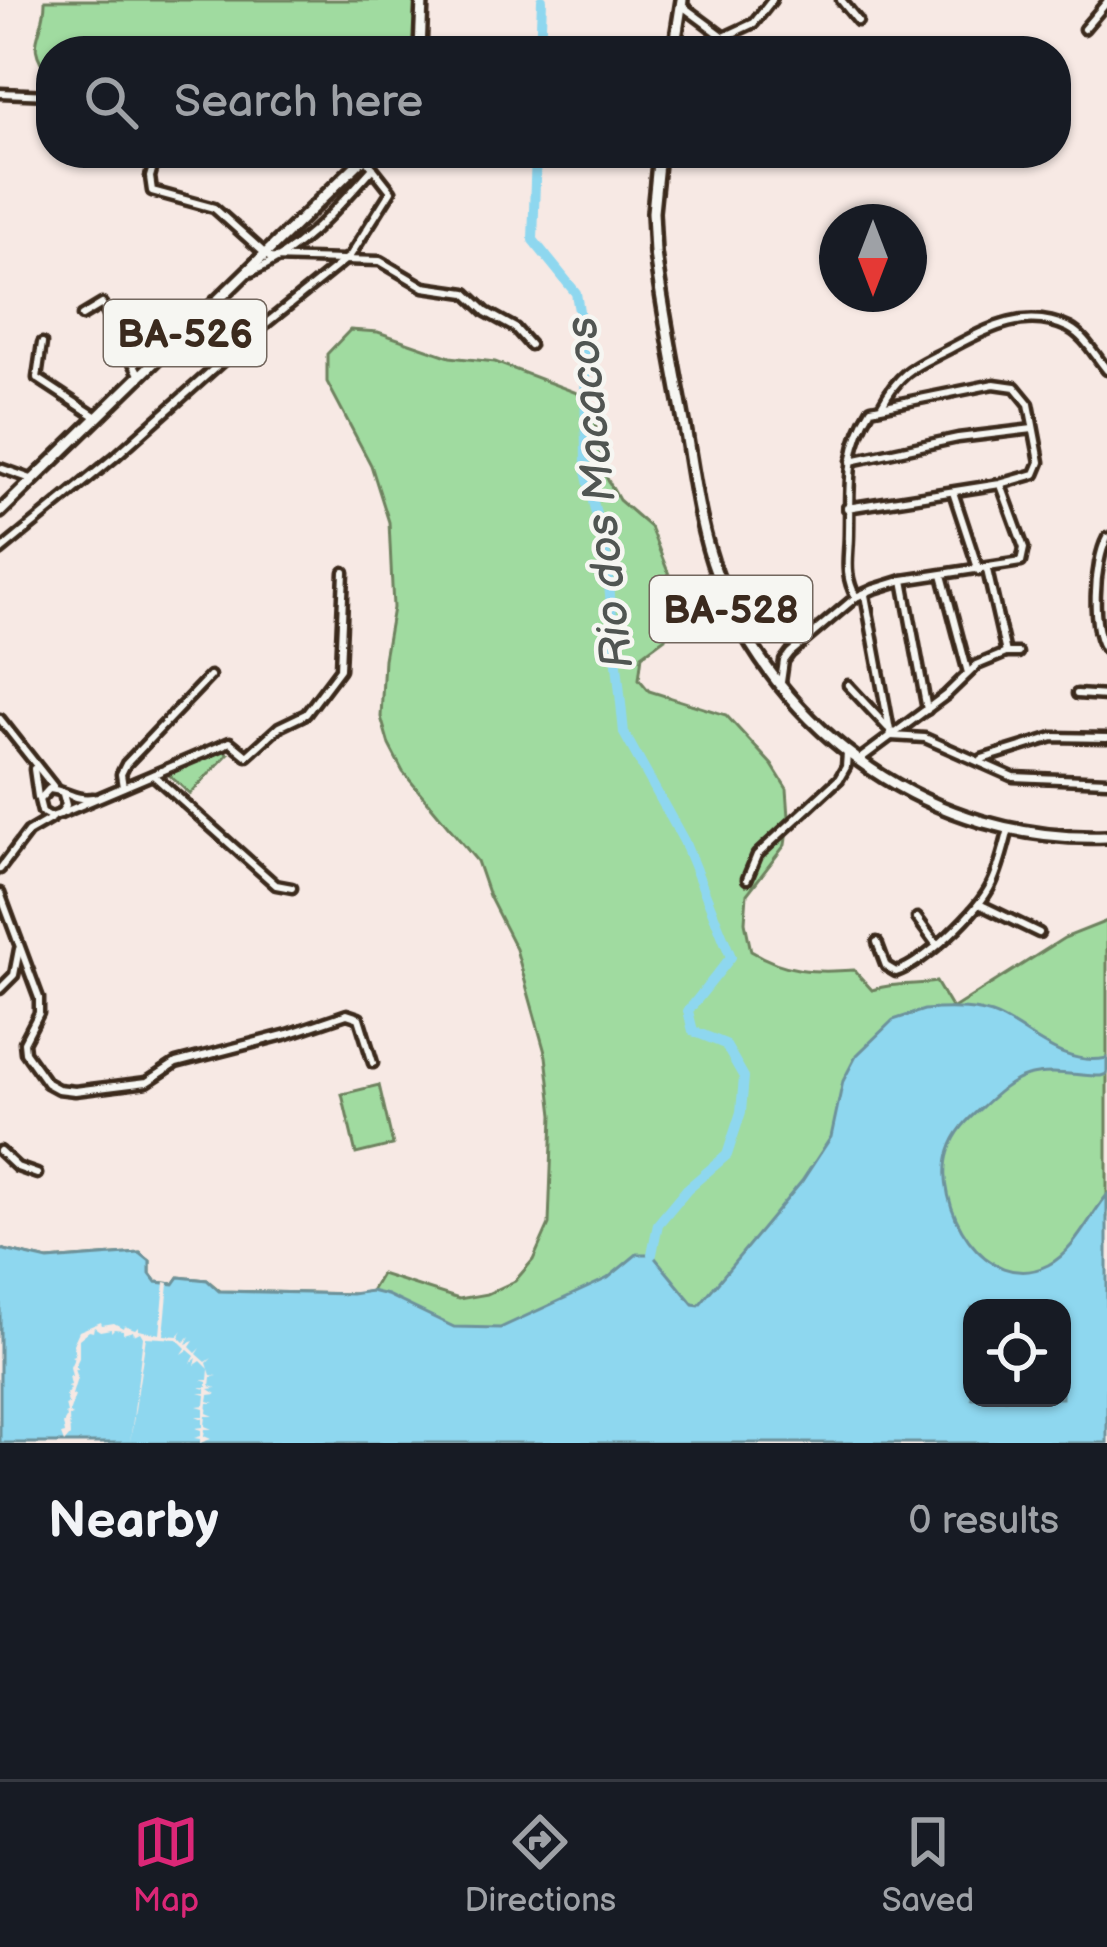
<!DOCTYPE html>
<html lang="en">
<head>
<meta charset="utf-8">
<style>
	:root { --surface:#171b24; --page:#20242c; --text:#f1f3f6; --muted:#9ea1a6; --line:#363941; --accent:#db2777 }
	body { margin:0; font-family:"Balsamiq Sans",sans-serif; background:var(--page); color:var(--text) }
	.controls { position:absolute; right:36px; bottom:36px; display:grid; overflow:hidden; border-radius:24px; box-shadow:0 3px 9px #0004 }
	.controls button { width:108px; height:108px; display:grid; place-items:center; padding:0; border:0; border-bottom:3px solid var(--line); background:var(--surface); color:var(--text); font:60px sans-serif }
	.compass { position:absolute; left:819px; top:204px; width:108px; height:108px; border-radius:50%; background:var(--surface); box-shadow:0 3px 9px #0004; rotate:180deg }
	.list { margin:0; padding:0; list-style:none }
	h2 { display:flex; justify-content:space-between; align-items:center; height:156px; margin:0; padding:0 48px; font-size:51px }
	h2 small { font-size:39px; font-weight:400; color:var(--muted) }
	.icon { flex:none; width:66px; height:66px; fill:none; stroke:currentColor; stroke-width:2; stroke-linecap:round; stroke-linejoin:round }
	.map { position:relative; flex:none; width:1107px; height:1443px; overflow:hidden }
	.search { position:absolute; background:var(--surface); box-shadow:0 3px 9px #0004; left:36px; right:36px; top:36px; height:132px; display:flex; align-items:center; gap:30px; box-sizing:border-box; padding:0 42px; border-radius:48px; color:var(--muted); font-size:45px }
	.sheet { height:336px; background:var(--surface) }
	nav { display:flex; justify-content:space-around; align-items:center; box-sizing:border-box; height:168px; border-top:3px solid var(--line); background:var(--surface); font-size:33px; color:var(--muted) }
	nav a { display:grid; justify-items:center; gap:6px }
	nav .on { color:var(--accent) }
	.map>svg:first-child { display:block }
</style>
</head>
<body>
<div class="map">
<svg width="1107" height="1443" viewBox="0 0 1107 1443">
	<rect width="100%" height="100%" fill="#f7e9e4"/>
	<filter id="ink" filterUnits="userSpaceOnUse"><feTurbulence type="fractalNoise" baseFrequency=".00833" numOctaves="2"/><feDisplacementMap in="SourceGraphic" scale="24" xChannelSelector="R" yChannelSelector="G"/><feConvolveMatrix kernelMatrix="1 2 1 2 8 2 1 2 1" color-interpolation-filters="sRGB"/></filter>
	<g filter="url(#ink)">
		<g fill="#a0dba0" stroke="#6e825f" stroke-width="3">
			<path d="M45 0H416L415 51H51V77C21 40 46 37 45 0Z"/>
			<path d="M350 330 378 332 450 357 495 362 577 393 594 417 604 473 619 500 650 527 672 582V610L665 638 642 655 639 679 649 691 726 715 772 765 787 789 789 817 785 845 747 894 745 922 751 951C785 972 814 973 854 970L872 990C895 982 912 986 936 982L952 1009 1064 938 1107 921V1217L1052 1272 1013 1281 727 1443 502 1339 57 1277 0 1249 48 1260 140 1253 150 1261V1274L156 1282 174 1284 179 1277 207 1280 220 1291 357 1294 371 1291 381 1274 459 1299 487 1294 515 1281 533 1260 549 1224 553 1115 546 1056 516 949 489 896 477 861 403 772 389 745 381 717 384 659 393 608 389 522 371 465 327 382V354Z"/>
			<polygon points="223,750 228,754 190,794 168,774"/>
			<polygon points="379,1085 393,1145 356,1154 342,1094"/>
		</g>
		<path fill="#8ed7ef" stroke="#6d929b" stroke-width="3" fill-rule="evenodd" d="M924 1010C947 1008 980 1007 1001 1018 1036 1036 1065 1067 1107 1058V1074L1101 1076C1077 1076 1052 1069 1027 1076 1010 1081 995 1095 982 1107 967 1120 955 1132 949 1151 932 1204 985 1297 1048 1265 1074 1252 1089 1217 1107 1195V1443H0V1249L48 1260 140 1253 150 1261V1274L156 1282 174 1284 179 1277 207 1280 219 1291 352 1294 371 1291 387 1295 454 1327 500 1328 608 1278 637 1254H652L693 1304 699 1305 802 1181 831 1137 843 1081 856 1056 893 1020ZM972 1308H1062V1398H972Z"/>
		<polygon fill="#f7e9e4" points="165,1282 169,1283 164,1335 178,1336 183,1330 179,1337 184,1342 190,1336 186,1344 194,1341 190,1347 196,1353 201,1348 197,1354 206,1362 212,1358 207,1363 211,1375 218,1376 211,1377 210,1386 217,1388 209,1389 217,1394 209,1395 208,1401 215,1403 208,1403 207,1413 214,1416 206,1416 205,1426 212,1429 205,1429 204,1436 211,1439 200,1443 200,1439 194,1438 201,1436 201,1430 195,1428 203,1427 203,1419 196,1416 204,1416 204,1408 197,1406 205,1405 206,1395 199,1393 206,1393 206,1389 199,1387 207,1387 207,1382 201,1380 208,1380 209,1369 201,1361 195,1365 197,1358 191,1363 195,1356 188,1350 182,1354 186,1348 177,1339 146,1337 130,1443 143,1337 140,1332 134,1335 133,1331 123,1334 123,1330 114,1329 111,1332 111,1329 100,1331 94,1327 93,1332 89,1331 79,1339 79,1358 75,1366 78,1369 74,1369 77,1378 72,1395 75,1396 69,1413 73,1416 69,1417 70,1436 64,1443 61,1435 65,1434 63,1424 67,1417 64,1414 67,1413 65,1405 68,1404 66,1395 71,1388 67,1386 71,1385 69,1376 72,1376 70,1367 74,1358 71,1356 75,1355 73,1344 79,1331 101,1322 102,1325 114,1323 123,1328 124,1325 135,1329 138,1326 138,1330 160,1334"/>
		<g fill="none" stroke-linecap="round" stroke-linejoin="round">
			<g stroke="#8ed7ef" stroke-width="10">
				<polyline points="540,51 542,0"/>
				<polyline points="536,153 533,240 576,293 585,347 586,472 606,556 624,733 684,841 731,957 688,1011 693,1031 725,1044 744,1077 741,1112 727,1155 687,1189 658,1224 652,1254"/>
			</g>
			<g stroke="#3b2a1e" stroke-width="15">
				<g id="street">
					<polyline points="841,0 858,21"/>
					<polyline points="681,5 724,37 754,23 772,0"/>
					<polyline points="1084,29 1107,2"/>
					<polyline points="0,93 51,95"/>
					<polyline points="157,153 150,177 152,191 214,208 270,258 380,261 424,287 466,293 486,312 515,328 530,345"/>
					<path d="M249 273C301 252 337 208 373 168"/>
					<polyline points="82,316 102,304 140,376"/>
					<polyline points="42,343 37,378 98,418"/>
					<path d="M882 405C902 367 920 365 953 347 990 327 1027 308 1069 328 1086 337 1095 356 1107 370"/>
					<polyline points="851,461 958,438 1033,429"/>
					<polyline points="0,468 34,480"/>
					<polyline points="953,492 979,571"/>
					<path d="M847 508 1000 484 1035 474 1040 462 1029 404 1015 387 994 384 871 409C845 450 850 487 849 532 849 558 843 573 856 597"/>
					<path d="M1107 538C1094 562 1090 631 1107 651"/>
					<polyline points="0,551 116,456 253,334 350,256 391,191 365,158"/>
					<polyline points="987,570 1006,653"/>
					<polyline points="942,575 968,673"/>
					<polyline points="903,580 927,710"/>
					<polyline points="865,595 891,736 925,738 1013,777 1107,781"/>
					<polyline points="781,682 784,661 790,653 856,597 874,589 903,580 1021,562 1024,548 1001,485"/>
					<polyline points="848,685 888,728"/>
					<polyline points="1077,694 1107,696"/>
					<polyline points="0,719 53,786"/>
					<polyline points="860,759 946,695 977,665 1006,653 1018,653"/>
					<polyline points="982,759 1053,737 1107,738"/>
					<polyline points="34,769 38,797"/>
					<polyline points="153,775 276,885 292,888"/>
					<polyline points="123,787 121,774 126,764 210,676"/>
					<path d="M63 794 66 805 60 814 51 817 42 812 39 800 49 789C65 790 75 801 93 798"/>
					<polyline points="60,814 230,742 247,756 279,727 306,714 340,669 344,572"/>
					<polyline points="0,869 28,832 52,818"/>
					<polyline points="747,879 757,855 839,779 846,767 847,753"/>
					<polyline points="0,893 39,998 39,1013 24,1042 25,1052 47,1083 58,1089 75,1091 147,1082 176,1063 288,1034 347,1014 359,1018 373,1063"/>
					<polyline points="979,904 1039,933"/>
					<polyline points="917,918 936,944"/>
					<path d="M877 942 886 966 896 972C924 963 979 911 992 883 1000 866 1004 847 1009 829"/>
					<polyline points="0,989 14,975 19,949"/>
					<polyline points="0,1151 17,1167 37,1174"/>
				</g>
			</g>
			<g stroke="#3b2a1e" stroke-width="18">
				<g id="primary">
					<polyline points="420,51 422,0"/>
					<polyline points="674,51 682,0"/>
					<path d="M659 153 653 212 655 253C663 313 675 373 686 433 694 480 700 530 717 575 778 735 935 844 1107 837"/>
					<polyline points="0,512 369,153"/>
				</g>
			</g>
			<use href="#street" stroke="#f6f6f2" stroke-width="6"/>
			<use href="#primary" stroke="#f6f6f2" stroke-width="9"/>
		</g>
	</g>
	<g text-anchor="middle" stroke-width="9" stroke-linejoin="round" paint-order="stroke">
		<g fill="#f6f6f2" stroke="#73675e" stroke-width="3">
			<rect x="104" y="300" width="162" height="66" rx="9"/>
			<rect x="650" y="576" width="162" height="66" rx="9"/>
		</g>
		<g font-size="39" font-weight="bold" fill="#3b2a1e">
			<text x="185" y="347">BA-526</text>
			<text x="731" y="623">BA-528</text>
		</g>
		<g font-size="45" font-style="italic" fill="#505552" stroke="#f6f6f2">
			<text transform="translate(598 493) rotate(-96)" y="16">Rio dos Macacos</text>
		</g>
	</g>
</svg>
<div class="controls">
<button><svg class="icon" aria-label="locate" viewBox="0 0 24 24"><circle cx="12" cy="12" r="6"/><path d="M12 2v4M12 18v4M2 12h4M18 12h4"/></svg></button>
</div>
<svg class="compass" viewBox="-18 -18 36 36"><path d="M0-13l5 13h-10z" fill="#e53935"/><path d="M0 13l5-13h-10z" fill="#9ea1a6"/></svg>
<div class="search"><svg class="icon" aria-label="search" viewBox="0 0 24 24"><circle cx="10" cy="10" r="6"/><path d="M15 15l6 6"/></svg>Search here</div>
</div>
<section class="sheet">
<h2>Nearby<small>0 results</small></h2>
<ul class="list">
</ul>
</section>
<nav>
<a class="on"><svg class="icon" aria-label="map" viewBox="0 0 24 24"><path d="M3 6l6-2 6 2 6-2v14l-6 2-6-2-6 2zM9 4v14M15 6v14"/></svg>Map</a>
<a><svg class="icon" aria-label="directions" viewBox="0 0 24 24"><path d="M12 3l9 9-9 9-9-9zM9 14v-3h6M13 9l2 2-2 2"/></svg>Directions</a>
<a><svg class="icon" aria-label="saved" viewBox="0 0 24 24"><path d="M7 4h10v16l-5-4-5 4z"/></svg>Saved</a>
</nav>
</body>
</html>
